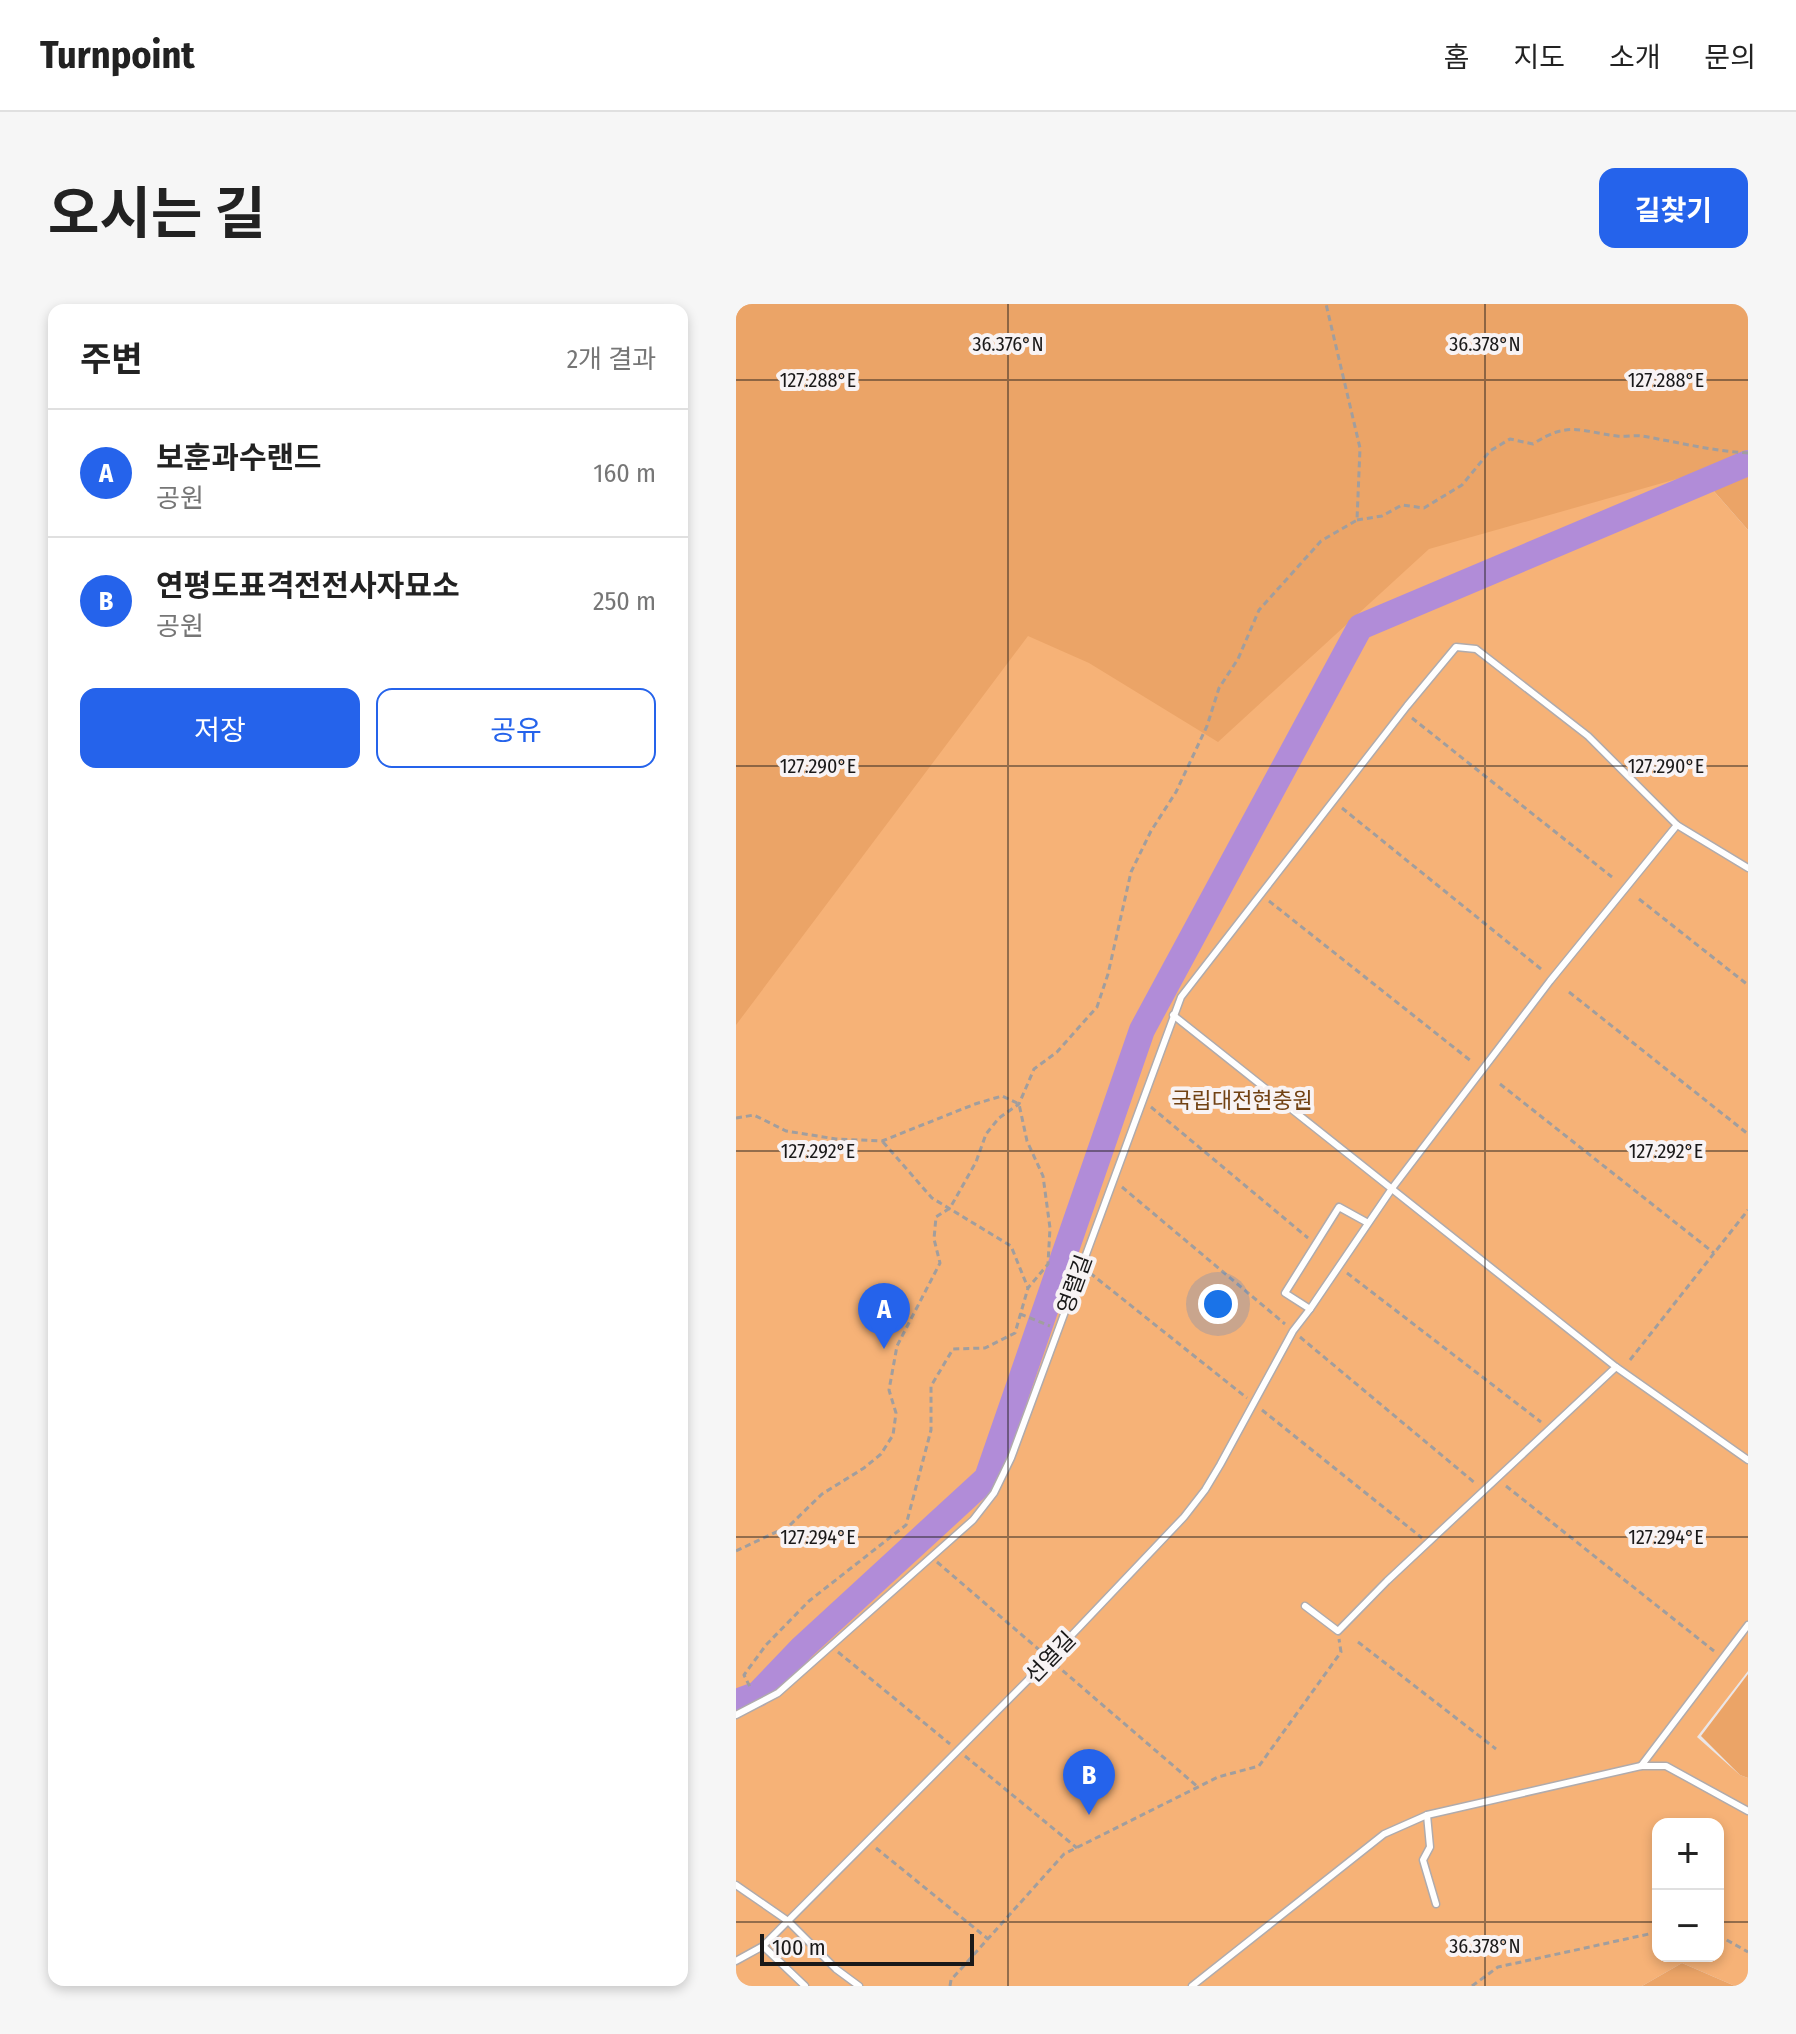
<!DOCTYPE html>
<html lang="ko">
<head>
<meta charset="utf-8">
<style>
	:root { --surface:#fff; --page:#f6f6f6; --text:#222; --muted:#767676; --line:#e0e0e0; --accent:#2563eb }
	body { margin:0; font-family:"Fira Sans Condensed","Noto Sans KR",sans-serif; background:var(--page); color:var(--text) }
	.controls { position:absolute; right:24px; bottom:24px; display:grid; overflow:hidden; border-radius:16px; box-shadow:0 4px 12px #0003 }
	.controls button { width:72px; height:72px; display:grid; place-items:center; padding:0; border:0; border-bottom:2px solid var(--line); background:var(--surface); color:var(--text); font:40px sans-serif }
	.scale { position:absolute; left:24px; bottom:20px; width:214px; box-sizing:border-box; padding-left:8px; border:4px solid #1a1919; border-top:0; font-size:22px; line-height:28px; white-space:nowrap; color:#1a1919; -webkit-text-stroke:6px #f8f3f4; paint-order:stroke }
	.you { position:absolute; left:482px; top:1000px; width:28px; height:28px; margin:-20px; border:6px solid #fff; border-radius:50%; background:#1a73e8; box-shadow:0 0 0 12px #1a73e833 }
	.badge { display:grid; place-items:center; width:52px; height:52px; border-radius:50%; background:var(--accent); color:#fff; font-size:26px; font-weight:700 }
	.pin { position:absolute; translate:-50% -66px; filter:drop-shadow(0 2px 4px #0008) }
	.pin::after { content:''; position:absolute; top:42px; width:28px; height:24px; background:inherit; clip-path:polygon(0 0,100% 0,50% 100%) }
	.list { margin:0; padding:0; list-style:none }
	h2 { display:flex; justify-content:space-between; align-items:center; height:104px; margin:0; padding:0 32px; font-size:34px }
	h2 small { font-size:26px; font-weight:400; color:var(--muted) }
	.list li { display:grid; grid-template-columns:52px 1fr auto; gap:24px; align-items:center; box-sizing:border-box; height:128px; padding:0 32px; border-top:2px solid var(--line) }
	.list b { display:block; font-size:30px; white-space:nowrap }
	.list p { margin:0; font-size:26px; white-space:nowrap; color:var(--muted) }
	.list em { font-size:26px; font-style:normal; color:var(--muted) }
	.actions { display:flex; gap:16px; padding:24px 32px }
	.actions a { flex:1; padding:18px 0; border:2px solid var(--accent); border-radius:16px; text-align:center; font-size:28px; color:var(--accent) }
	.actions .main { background:var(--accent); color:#fff }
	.map { position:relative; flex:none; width:1012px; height:1682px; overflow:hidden; border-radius:16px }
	header { display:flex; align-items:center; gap:48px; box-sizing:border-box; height:112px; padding:0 40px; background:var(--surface); border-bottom:2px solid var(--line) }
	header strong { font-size:38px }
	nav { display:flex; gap:44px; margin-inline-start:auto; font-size:28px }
	.intro { display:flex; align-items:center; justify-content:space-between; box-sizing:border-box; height:192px; padding:0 48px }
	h1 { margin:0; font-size:56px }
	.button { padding:20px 36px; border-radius:16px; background:var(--accent); color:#fff; font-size:28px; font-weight:700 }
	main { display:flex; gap:48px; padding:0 48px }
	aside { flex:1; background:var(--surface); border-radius:16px; box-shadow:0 4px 12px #0003 }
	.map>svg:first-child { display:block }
</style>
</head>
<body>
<header>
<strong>Turnpoint</strong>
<nav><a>홈</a><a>지도</a><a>소개</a><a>문의</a></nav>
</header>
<div class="intro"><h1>오시는 길</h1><a class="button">길찾기</a></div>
<main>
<aside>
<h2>주변<small>2개 결과</small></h2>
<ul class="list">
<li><span class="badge">A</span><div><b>보훈과수랜드</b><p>공원</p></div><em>160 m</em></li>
<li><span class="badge">B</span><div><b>연평도표격전전사자묘소</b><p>공원</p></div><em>250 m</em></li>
</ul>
<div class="actions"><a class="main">저장</a><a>공유</a></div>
</aside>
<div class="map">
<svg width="1012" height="1682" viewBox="0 0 1012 1682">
	<rect width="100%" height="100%" fill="#ebe6e7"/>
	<path fill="#f6b277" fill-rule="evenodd" d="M0 0 962 169 1012 226V1367L961 1433 1004 1471 1012 1474V1682H999L946 1659 906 1682H0ZM922 1520H982V1652H922Z"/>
	<g fill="#eba467">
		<polygon points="0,0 1012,0 1012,226 962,169 693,245 482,438 353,359 292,332 0,721"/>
		<polygon points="1012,1370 1012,1474 1004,1471 965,1432"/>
		<polygon points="946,1659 999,1682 906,1682"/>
	</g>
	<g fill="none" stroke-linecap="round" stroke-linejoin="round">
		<polyline stroke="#b18cd8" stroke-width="26" points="0,1398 22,1390 66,1344 251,1174 406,726 624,323 1012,159"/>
		<g stroke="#b0abac" stroke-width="9">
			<g id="service">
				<polyline points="437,711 880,1063 651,1277 602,1327 569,1302"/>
				<polyline points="574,1005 549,989 603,903 632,919"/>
				<polyline points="880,1063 1012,1156"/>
				<polyline points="0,1411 42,1389 237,1216 258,1189 275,1154 445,693 671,402 720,343 740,345 852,432 941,521 1012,564"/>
				<polyline points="905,1462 1012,1321"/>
				<polyline points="691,1511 694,1543 687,1556 700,1600"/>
				<polyline points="0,1581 52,1617 100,1665 123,1682"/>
				<polyline points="27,1642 69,1682"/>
				<polyline points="0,1657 27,1642 313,1355 448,1213 469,1186 484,1161 557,1027 574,1005 657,883 814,677 941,521"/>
				<polyline points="456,1682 648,1530 691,1511 905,1462 930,1462 1012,1507"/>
			</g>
		</g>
		<g stroke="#a19e9e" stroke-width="3" stroke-dasharray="6 4" stroke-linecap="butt">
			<path d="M621 216 646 212 666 201 688 204 726 181 754 147 774 135 797 140C832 117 843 127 881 132 889 133 898 131 906 132 941 138 976 147 1012 149"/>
			<polyline points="676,414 876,573"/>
			<polyline points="606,504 805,665"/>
			<polyline points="903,595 1012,681"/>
			<polyline points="533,597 735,757"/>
			<polyline points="833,688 1012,830"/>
			<polyline points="764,780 978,949"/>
			<polyline points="415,803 572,934"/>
			<polyline points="0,814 18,811 50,827 100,835 146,837 239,800 266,792 283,800 291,837 307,872 314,924 312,960 292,984 279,1029 249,1044 217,1045 195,1082 195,1126 170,1221 73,1297 30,1341 8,1371 15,1385"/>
			<polyline points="147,838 196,894 275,942 292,984"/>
			<polyline points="386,883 549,1020"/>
			<polyline points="354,969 511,1094"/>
			<polyline points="611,969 805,1118"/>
			<polyline points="284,1010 314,1022"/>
			<polyline points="564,1033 739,1179"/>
			<polyline points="894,1056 1012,906"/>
			<polyline points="526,1106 686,1234"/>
			<polyline points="770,1182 978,1347"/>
			<polyline points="0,1247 53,1222 86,1190 128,1164 145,1150 157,1131 160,1109 153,1086 161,1042 204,959 198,935 200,913 214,904 240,858 250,830 263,814 283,800 298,765 321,748 361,703 372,670 395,568 415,527 440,488 471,422 483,384 502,355 523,306 585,237 621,216 624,144 590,0"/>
			<polyline points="201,1258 308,1350"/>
			<polyline points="622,1338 760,1445"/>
			<polyline points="102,1348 214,1440"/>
			<polyline points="319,1360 462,1483"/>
			<polyline points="229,1452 341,1544"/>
			<polyline points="140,1544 252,1635"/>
			<polyline points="982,1631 1012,1648"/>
			<polyline points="214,1682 215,1676 328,1550 482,1473 523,1462 605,1348 603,1335"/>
			<polyline points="736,1682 762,1663 922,1628"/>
		</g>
		<use href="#service" stroke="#fff" stroke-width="6"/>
	</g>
	<path fill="none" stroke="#1a1919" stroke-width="2" stroke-opacity="0.45" d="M272 0V1682M749 0V1682M0 76H1012M0 462H1012M0 847H1012M0 1233H1012M0 1618H922M982 1618H1012"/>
	<g text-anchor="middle" stroke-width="8" stroke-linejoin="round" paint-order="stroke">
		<g font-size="22" fill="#714214" stroke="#f8f3f4">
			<text x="506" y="804">국립대전현충원</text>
		</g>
		<g font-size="22" fill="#1a1919" stroke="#f8f3f4">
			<text transform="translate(338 980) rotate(-70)" y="8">영렬길</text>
			<text transform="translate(314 1353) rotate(-46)" y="8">선열길</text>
		</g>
	</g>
	<g font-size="20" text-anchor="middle" fill="#1a1919" stroke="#f8f3f4" stroke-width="8" stroke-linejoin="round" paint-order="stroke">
		<text x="272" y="47">36.376°N</text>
		<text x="749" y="47">36.378°N</text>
		<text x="930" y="83">127.288°E</text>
		<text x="82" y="83">127.288°E</text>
		<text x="930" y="469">127.290°E</text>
		<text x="82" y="469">127.290°E</text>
		<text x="930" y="854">127.292°E</text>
		<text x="82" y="854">127.292°E</text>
		<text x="82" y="1240">127.294°E</text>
		<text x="930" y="1240">127.294°E</text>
		<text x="749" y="1649">36.378°N</text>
	</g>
</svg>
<div class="controls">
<button>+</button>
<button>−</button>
</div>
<div class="scale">100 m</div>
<div class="you"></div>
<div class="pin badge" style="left:148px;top:1045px">A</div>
<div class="pin badge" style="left:353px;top:1511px">B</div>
</div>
</main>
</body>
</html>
